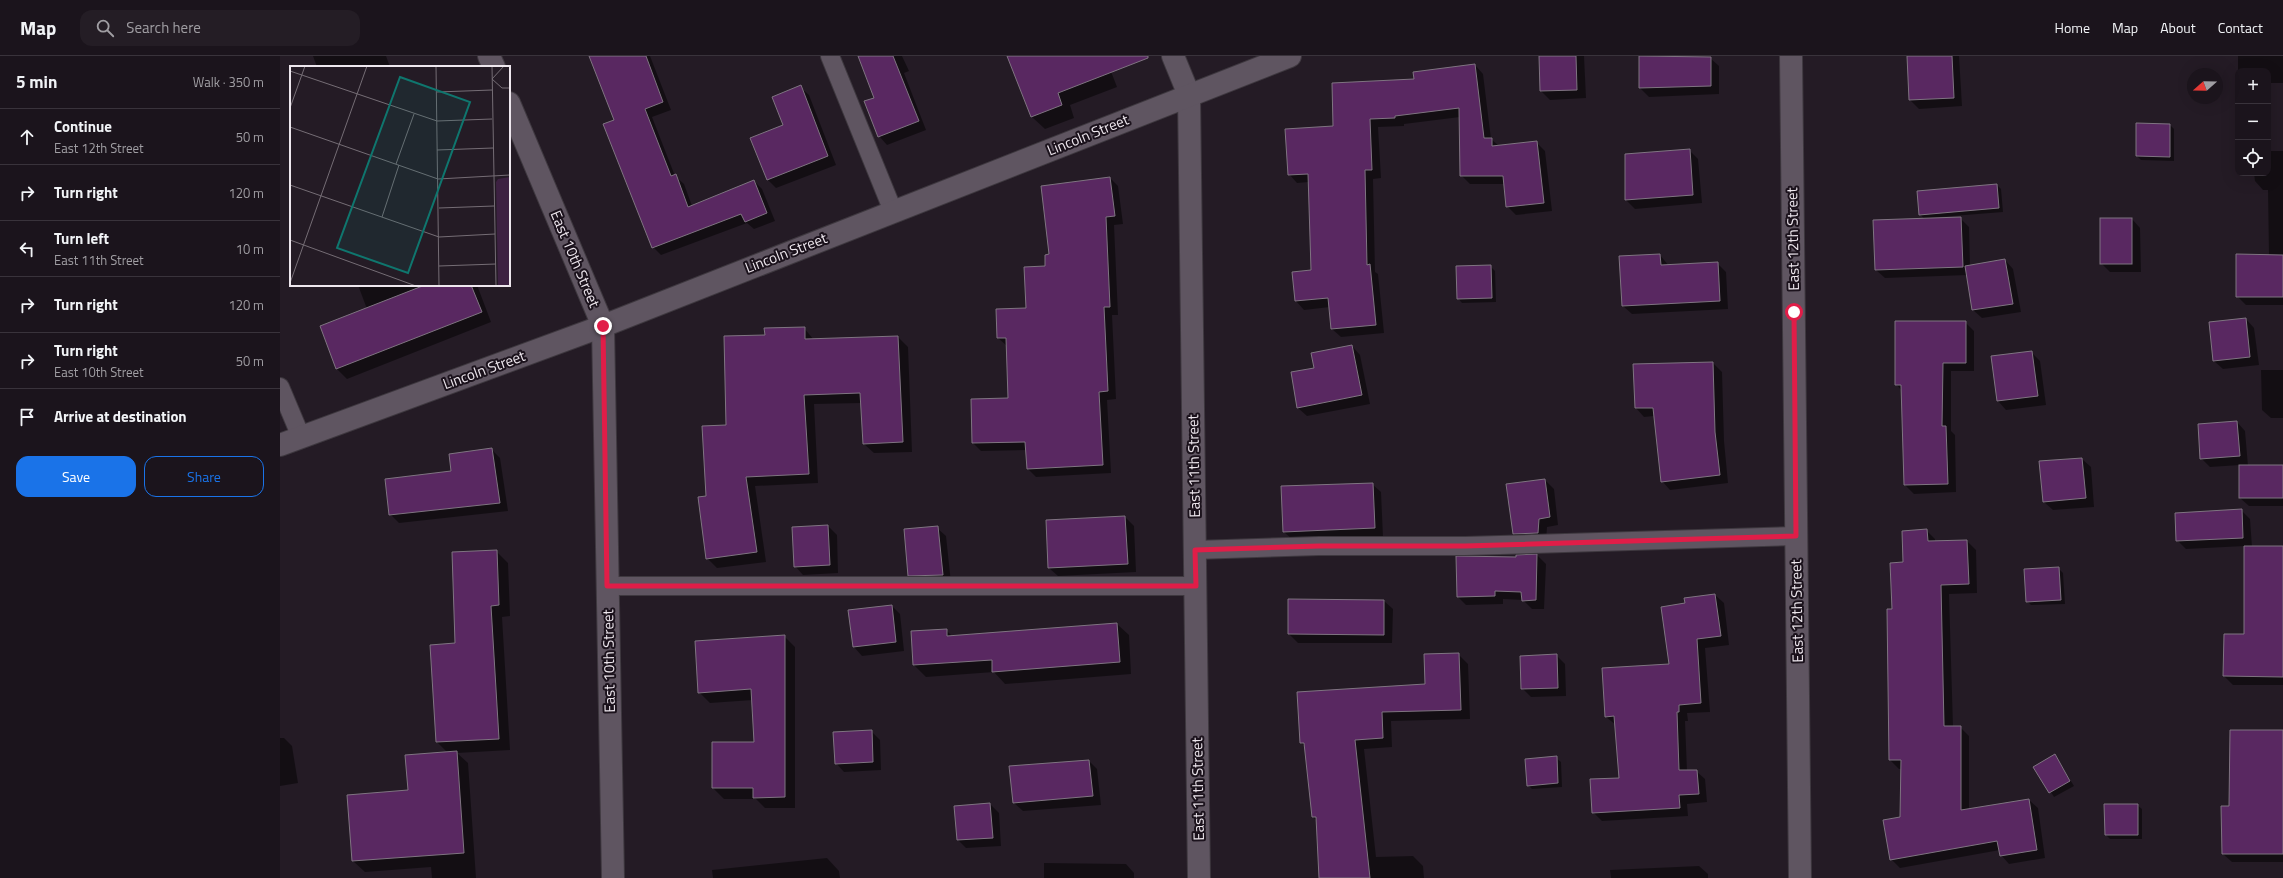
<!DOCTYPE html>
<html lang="en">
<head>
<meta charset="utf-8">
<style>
	:root { --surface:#1b141c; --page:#241d25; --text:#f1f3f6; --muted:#a09ea3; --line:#39333b; --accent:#1a73e8 }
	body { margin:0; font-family:"Titillium Web",sans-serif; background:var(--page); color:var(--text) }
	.controls { position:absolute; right:12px; top:12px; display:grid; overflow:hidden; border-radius:8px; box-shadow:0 4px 16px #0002 }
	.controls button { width:36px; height:36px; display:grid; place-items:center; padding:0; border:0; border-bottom:1px solid var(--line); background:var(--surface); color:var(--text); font:20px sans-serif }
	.compass { position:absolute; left:1907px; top:12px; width:36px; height:36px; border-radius:50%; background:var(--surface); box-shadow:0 4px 16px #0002; rotate:250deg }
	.stop { position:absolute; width:12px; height:12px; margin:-9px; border:3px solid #e11d48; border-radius:50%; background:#fff }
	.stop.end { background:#e11d48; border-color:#fff; box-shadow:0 1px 4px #0008 }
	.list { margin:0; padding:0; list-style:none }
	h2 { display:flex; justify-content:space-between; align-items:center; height:52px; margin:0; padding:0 16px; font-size:17px }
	h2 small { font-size:13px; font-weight:400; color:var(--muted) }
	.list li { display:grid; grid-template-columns:26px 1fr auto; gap:12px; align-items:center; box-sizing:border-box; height:56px; padding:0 16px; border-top:1px solid var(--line) }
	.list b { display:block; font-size:15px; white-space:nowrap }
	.list p { margin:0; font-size:13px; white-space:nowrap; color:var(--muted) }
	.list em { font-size:13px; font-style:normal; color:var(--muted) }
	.actions { display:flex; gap:8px; padding:12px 16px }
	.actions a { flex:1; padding:9px 0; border:1px solid var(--accent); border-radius:12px; text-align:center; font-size:14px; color:var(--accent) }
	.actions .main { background:var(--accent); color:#fff }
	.icon { flex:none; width:22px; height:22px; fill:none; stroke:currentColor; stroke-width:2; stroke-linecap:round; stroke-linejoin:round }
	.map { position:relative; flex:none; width:2003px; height:822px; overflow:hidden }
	header { display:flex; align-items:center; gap:24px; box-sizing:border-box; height:56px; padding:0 20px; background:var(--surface); border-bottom:1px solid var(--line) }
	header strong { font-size:19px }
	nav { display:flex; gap:22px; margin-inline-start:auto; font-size:14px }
	.search { width:280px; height:36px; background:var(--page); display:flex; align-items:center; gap:10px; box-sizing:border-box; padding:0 14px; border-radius:12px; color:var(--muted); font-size:15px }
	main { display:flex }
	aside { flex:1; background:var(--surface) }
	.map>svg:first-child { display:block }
</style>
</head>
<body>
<header>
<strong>Map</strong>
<div class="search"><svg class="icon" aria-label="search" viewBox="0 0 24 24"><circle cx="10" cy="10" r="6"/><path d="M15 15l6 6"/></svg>Search here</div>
<nav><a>Home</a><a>Map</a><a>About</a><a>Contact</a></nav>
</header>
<main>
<aside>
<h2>5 min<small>Walk · 350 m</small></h2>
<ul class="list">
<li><svg class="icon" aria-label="ahead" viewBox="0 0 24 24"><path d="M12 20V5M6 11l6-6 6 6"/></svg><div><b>Continue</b><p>East 12th Street</p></div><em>50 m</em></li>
<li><svg class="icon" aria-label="right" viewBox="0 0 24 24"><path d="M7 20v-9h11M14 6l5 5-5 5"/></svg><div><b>Turn right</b></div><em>120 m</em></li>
<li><svg class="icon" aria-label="left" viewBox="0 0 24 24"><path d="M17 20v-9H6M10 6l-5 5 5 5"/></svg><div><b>Turn left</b><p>East 11th Street</p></div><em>10 m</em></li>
<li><svg class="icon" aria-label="right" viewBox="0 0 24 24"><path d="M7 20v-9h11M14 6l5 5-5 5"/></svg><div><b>Turn right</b></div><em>120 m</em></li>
<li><svg class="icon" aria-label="right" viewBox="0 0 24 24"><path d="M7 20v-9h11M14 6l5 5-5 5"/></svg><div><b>Turn right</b><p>East 10th Street</p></div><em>50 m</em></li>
<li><svg class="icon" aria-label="arrive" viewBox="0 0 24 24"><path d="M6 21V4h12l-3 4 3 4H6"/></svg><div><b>Arrive at destination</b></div></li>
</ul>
<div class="actions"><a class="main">Save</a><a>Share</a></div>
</aside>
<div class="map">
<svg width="2003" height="822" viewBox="0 0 2003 822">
	<rect width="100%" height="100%" fill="#241b25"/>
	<g fill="#0007">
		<polygon points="33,0 106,0 110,11 37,11"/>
		<polygon points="310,0 370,0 391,54 372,61 395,120 404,128 412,150 474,125 482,133 495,165 474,173 467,167 381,199 373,191 335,64"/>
		<polygon points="579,0 622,0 629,15 624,17 646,74 607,89 599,80 596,42"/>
		<polygon points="728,0 825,0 837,31 790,49 794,62 765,73 752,61"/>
		<polygon points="1259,0 1304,0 1306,42 1270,44 1261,35"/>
		<polygon points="1376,0 1430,2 1439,10 1439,38 1369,41 1360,32"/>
		<polygon points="1628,0 1679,0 1682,50 1639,53 1630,44"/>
		<polygon points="1958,0 2003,0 2003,27 1988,27 1988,15 1958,15 1958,18"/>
		<polygon points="1195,9 1203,18 1211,83 1219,90 1256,86 1265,95 1272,155 1236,159 1227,150 1225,128 1190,128 1181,119 1180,61 1124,68 1124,70 1098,71 1101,122 1093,123 1095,216 1098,218 1104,277 1061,281 1052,273 1050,251 1024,254 1016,245 1013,217 1032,215 1029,126 1017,127 1009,118 1054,71 1135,24"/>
		<polygon points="520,31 529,39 556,109 496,132 488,124 472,83 504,70"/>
		<polygon points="1890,69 1894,73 1894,105 1861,104 1857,100"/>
		<polygon points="1409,94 1418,103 1422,147 1355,153 1346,144 1346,99"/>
		<polygon points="1988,95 2003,95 2003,249 1966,249 1957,240 1989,200 1988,134 1983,134 1975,125 1974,117 1988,117"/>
		<polygon points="830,122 838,130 843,168 834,169 838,259 832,259 836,343 827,344 831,417 756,421 748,413 747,394 701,395 693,387 729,343 727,290 718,282 747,253 770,199"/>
		<polygon points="1717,129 1721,133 1723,156 1660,161 1660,163 1680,162 1689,171 1690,210 1725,204 1733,213 1741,256 1702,262 1693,254 1688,219 1605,222 1596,214 1645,164 1640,158"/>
		<polygon points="1852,163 1860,172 1861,216 1830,216 1821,207"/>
		<polygon points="1380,199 1389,210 1437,207 1446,216 1448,253 1352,258 1343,250"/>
		<polygon points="1210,210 1215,215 1216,246 1182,247 1178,242"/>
		<polygon points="78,229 197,229 211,266 67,323 57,313 41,271 87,253"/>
		<polygon points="1966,263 1974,272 1979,309 1943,313 1934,305"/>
		<polygon points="1685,266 1694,275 1694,315 1671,315 1671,375 1675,379 1676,436 1634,438 1625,429 1622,335 1616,328"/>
		<polygon points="524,272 534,284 618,281 628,291 632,396 594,397 584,388 582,347 534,348 538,427 475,430 486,506 437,512 427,502 427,441 447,370 486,280"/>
		<polygon points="1072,290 1080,299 1090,348 1027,360 1018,352 1035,312"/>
		<polygon points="1751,296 1760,305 1766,349 1726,354 1718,345 1712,301"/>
		<polygon points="1433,307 1442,316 1444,385 1448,427 1390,434 1382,425 1374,360 1364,361 1356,352 1354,309"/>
		<polygon points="1981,314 2003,314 2003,362 1991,362 1982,354"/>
		<polygon points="1957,366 1965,375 1968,410 2003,410 2003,450 1969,450 1960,442 1960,409 1930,411 1921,402"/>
		<polygon points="211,393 220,402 228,455 119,467 110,458"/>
		<polygon points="1802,403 1811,411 1814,451 1773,454 1764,446"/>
		<polygon points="1265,424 1274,433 1278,469 1267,471 1266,486 1242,486 1234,478"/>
		<polygon points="1092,428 1101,436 1103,481 1013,484 1004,476"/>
		<polygon points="1961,454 1970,463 1972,491 2003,491 2003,629 1953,629 1944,620 1945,579 1965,579 1965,490 1906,493 1897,484"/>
		<polygon points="845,461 854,470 856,516 778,520 769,512"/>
		<polygon points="548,470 557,479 558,517 523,519 515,510"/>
		<polygon points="657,472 666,480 671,527 638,528 629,519"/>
		<polygon points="1646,474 1655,483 1655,486 1687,485 1696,494 1697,537 1669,538 1673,671 1680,671 1689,680 1689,753 1749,744 1758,752 1765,802 1729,808 1721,799 1720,794 1620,812 1611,803 1621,762 1622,713 1619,713 1610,704 1613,554 1624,507"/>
		<polygon points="216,495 228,507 230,560 222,561 230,694 177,697 188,707 196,822 152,822 151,811 85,816 73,805 129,735 168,697 157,686 176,588"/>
		<polygon points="1257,499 1266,508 1264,553 1252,553 1243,544 1223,543 1223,548 1186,549 1178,541 1237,502 1237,500"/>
		<polygon points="1779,513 1783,517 1785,548 1751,549 1747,545"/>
		<polygon points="1435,539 1444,547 1449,589 1425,592 1430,656 1407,657 1408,665 1405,665 1407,715 1416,715 1425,723 1427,746 1407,748 1408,760 1322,765 1313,756 1340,723 1336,669 1326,661 1390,608 1406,548"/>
		<polygon points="1009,544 1104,545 1113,553 1112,587 1018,587 1009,578"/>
		<polygon points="612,550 620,558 624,595 582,600 574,591"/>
		<polygon points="837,568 849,579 851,618 725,628 714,616 646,621 634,609 632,576 666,574 673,581"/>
		<polygon points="504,580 515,591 515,752 485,752 476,743 444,743 433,732 475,687 473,644 430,647 419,636"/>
		<polygon points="1178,598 1188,608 1190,663 1111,665 1112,691 1084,693 1096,801 1133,800 1143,810 1144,822 1040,822 1037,765 1033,761 1026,691 1021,687 1018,637 1146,629"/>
		<polygon points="1276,599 1285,608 1286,640 1251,641 1242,632"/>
		<polygon points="591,675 600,684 601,714 564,716 556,707"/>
		<polygon points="2003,675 2003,806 1952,806 1943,798 1950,751"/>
		<polygon points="0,682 4,682 12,690 18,727 0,730"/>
		<polygon points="1775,700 1794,730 1774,741 1755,711"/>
		<polygon points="1276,702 1281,706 1282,731 1252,733 1248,729"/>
		<polygon points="809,705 817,713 821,749 743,755 734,747"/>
		<polygon points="710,748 719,757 721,790 686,792 678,784"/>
		<polygon points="1857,749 1862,753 1862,783 1830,783 1826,779"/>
		<polygon points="547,802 559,815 560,822 433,822 432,814"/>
		<polygon points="764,807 846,808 854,817 854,822 764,822"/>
		<polygon points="1419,810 1428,818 1428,822 1331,822 1330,814"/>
	</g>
	<g fill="#592861" stroke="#7f7481">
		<polygon points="309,0 366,0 383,46 365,53 391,120 396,118 408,151 474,124 487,157 465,166 461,158 372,192 323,68 334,64"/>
		<polygon points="578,0 613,0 639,65 598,81 584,45 594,42"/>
		<polygon points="727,0 868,0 868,2 778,37 782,49 751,61"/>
		<polygon points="1259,0 1296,0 1297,34 1260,35"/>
		<polygon points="1359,0 1431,1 1431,30 1359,32"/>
		<polygon points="1627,0 1672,0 1674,42 1629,44"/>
		<polygon points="1195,8 1204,82 1212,82 1212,90 1257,85 1264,147 1226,151 1223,120 1180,120 1179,52 1115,60 1115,62 1090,63 1092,114 1085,114 1087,209 1090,208 1096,269 1051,273 1048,242 1015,245 1012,216 1031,214 1028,118 1008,119 1005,73 1053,70 1052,27 1134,23 1133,16"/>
		<polygon points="521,29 548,100 487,124 470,82 503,69 492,41"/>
		<polygon points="1856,67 1890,68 1890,101 1856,100"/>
		<polygon points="1410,93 1413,139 1345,144 1345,98"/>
		<polygon points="830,121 835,160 826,161 830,251 824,251 828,335 819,336 823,409 747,413 745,386 692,387 691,343 728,342 726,282 717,282 716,253 746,252 744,211 765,210 765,199 769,198 761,130"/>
		<polygon points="1717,128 1719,152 1639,159 1637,135"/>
		<polygon points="1681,161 1683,211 1595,214 1593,164"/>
		<rect x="1820" y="162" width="32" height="46"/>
		<polygon points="1380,198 1381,209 1438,206 1440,245 1342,250 1339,200"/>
		<polygon points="1956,198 2003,199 2003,241 1956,241"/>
		<polygon points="1725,203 1733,248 1692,254 1685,210"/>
		<polygon points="1211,209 1212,242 1177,243 1176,210"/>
		<polygon points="145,229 191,229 202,256 56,313 40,270"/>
		<polygon points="1966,262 1970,301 1933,305 1929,266"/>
		<polygon points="1615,265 1686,265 1686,307 1663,307 1662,370 1666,370 1668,428 1624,429 1621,329 1615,329"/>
		<polygon points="525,271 525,283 618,280 623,386 583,388 580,337 524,339 529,418 466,421 477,496 426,503 418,441 426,440 422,370 446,369 444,280 485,279 484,272"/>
		<polygon points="1072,289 1082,339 1017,352 1011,316 1034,312 1031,297"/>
		<polygon points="1752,295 1758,340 1717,345 1711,300"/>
		<polygon points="1433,306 1435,376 1440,419 1381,426 1373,352 1355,352 1353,308"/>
		<polygon points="1957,365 1960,400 1920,403 1918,368"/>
		<polygon points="212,392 220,447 109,459 105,423 171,415 169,398"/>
		<polygon points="1802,402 1806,442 1763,446 1759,405"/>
		<rect x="1959" y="409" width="44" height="33"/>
		<polygon points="1265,423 1270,461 1259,463 1258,477 1233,478 1226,428"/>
		<polygon points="1093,427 1095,472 1003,476 1001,430"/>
		<polygon points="1962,453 1963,482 1896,485 1895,457"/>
		<polygon points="845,460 848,508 768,512 766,464"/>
		<polygon points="548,469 550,509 514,511 512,471"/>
		<polygon points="658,470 663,519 628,520 624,473"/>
		<polygon points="1647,473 1648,485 1687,484 1689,528 1661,529 1664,670 1681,670 1681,754 1749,743 1757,794 1720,800 1717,785 1610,804 1603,764 1620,761 1621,704 1609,704 1607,553 1612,553 1610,507 1623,506 1622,475"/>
		<polygon points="1964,490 2003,490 2003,621 1943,620 1944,578 1964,578"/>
		<polygon points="217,494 219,549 211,550 219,683 156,686 150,589 175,587 172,496"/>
		<polygon points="1257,498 1256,544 1242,545 1241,536 1215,535 1215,540 1177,541 1176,500 1236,501 1236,499"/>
		<polygon points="1779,511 1781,544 1746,546 1744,513"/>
		<polygon points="1435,538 1441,580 1417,583 1421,647 1399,649 1399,656 1397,656 1399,714 1417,714 1419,738 1399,739 1400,752 1312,757 1310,723 1339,722 1334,660 1325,661 1322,612 1389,608 1381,551 1405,547 1404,542"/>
		<polygon points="1008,543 1104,544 1104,579 1008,578"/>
		<polygon points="612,549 616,586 573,591 568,554"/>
		<polygon points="837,567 840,606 712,616 712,604 633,609 631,575 667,573 667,580"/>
		<polygon points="505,579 505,741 473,742 473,732 432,732 432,686 474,686 471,633 418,637 415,585"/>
		<polygon points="1179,597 1181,654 1102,656 1103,682 1075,684 1090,822 1039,822 1036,761 1032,761 1024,687 1020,687 1017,636 1145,628 1144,598"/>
		<polygon points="1277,598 1278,632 1241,633 1240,600"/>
		<polygon points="592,674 593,706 555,708 553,676"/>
		<polygon points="1950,674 2003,674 2003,798 1942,798 1941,750 1949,750"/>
		<polygon points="177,695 184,797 72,805 67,739 128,734 125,699"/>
		<polygon points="1775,698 1790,725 1769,737 1753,711"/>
		<polygon points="1277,700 1278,727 1247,730 1245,703"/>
		<polygon points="809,704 813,740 733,747 729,710"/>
		<polygon points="710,747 713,782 677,784 674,750"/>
		<polygon points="1824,748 1858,748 1858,779 1825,779"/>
	</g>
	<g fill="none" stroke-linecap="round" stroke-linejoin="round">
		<g stroke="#3e383f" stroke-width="20">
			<g id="service">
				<polyline points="550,0 613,155"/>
				<polyline points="0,331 21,381"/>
				<polyline points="915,494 1039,490 1185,490 1516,480"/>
				<polyline points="327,530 916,530"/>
			</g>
		</g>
		<g stroke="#3e383f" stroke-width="24">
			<g id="minor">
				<polyline points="209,0 214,11"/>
				<polyline points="893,0 909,39 919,822"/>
				<polyline points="1511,0 1520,822"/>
				<polyline points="229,47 323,270 333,822"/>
				<polyline points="0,389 323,270 1010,0"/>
			</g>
		</g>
		<use href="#service" stroke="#5f5561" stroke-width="18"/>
		<use href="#minor" stroke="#5f5561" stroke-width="22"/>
	</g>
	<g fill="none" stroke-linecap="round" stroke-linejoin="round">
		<polyline stroke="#e11d48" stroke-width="5" points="323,270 327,530 916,530 915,494 1039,490 1185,490 1516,480 1514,256"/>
	</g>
	<g text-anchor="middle" stroke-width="4" stroke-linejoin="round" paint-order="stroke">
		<g font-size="15" fill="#eee7ee" stroke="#1b121c">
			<text transform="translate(808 79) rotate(-22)" y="5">Lincoln Street</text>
			<text transform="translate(1513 183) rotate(-91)" y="5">East 12th Street</text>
			<text transform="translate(506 197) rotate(-21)" y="5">Lincoln Street</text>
			<text transform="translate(295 203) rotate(67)" y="5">East 10th Street</text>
			<text transform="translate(204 314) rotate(-20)" y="5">Lincoln Street</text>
			<text transform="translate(914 410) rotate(-91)" y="5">East 11th Street</text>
			<text transform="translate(1517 555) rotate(-91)" y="5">East 12th Street</text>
			<text transform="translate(329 605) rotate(-91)" y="5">East 10th Street</text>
			<text transform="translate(918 733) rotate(-91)" y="5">East 11th Street</text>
		</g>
	</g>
	<g transform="translate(10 10)">
		<rect width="220" height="220" fill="#241b25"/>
		<path d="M220 111V220H208L206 116 208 113Z" fill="#3d2142"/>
		<path fill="none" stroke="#756d75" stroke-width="1" d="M146 0 149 220M202 0 206 220M214 0 202 13 212 22H220M0 5 147 55 202 53M147 26 202 24M0 42 15 0M0 61 148 113 220 109M147 84 203 82M106 98 124 48M0 119 149 171 205 168M149 142 204 140M92 151 109 99M0 174 126 220M149 200 206 198M0 217 77 0"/>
		<path fill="#0f766e" fill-opacity="0.15" stroke="#0f766e" stroke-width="2" d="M110 11 180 36 118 207 47 182Z"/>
		<rect width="220" height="220" fill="none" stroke="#eee7ee" stroke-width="2"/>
	</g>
</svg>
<div class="controls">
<button>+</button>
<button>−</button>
<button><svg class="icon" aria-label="locate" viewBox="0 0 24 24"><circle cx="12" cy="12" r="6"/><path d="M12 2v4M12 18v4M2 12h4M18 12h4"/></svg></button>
</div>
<svg class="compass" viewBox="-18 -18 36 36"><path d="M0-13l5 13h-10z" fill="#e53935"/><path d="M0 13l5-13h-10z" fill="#a09ea3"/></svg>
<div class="stop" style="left:1514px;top:256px"></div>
<div class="stop end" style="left:323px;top:270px"></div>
</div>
</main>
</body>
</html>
